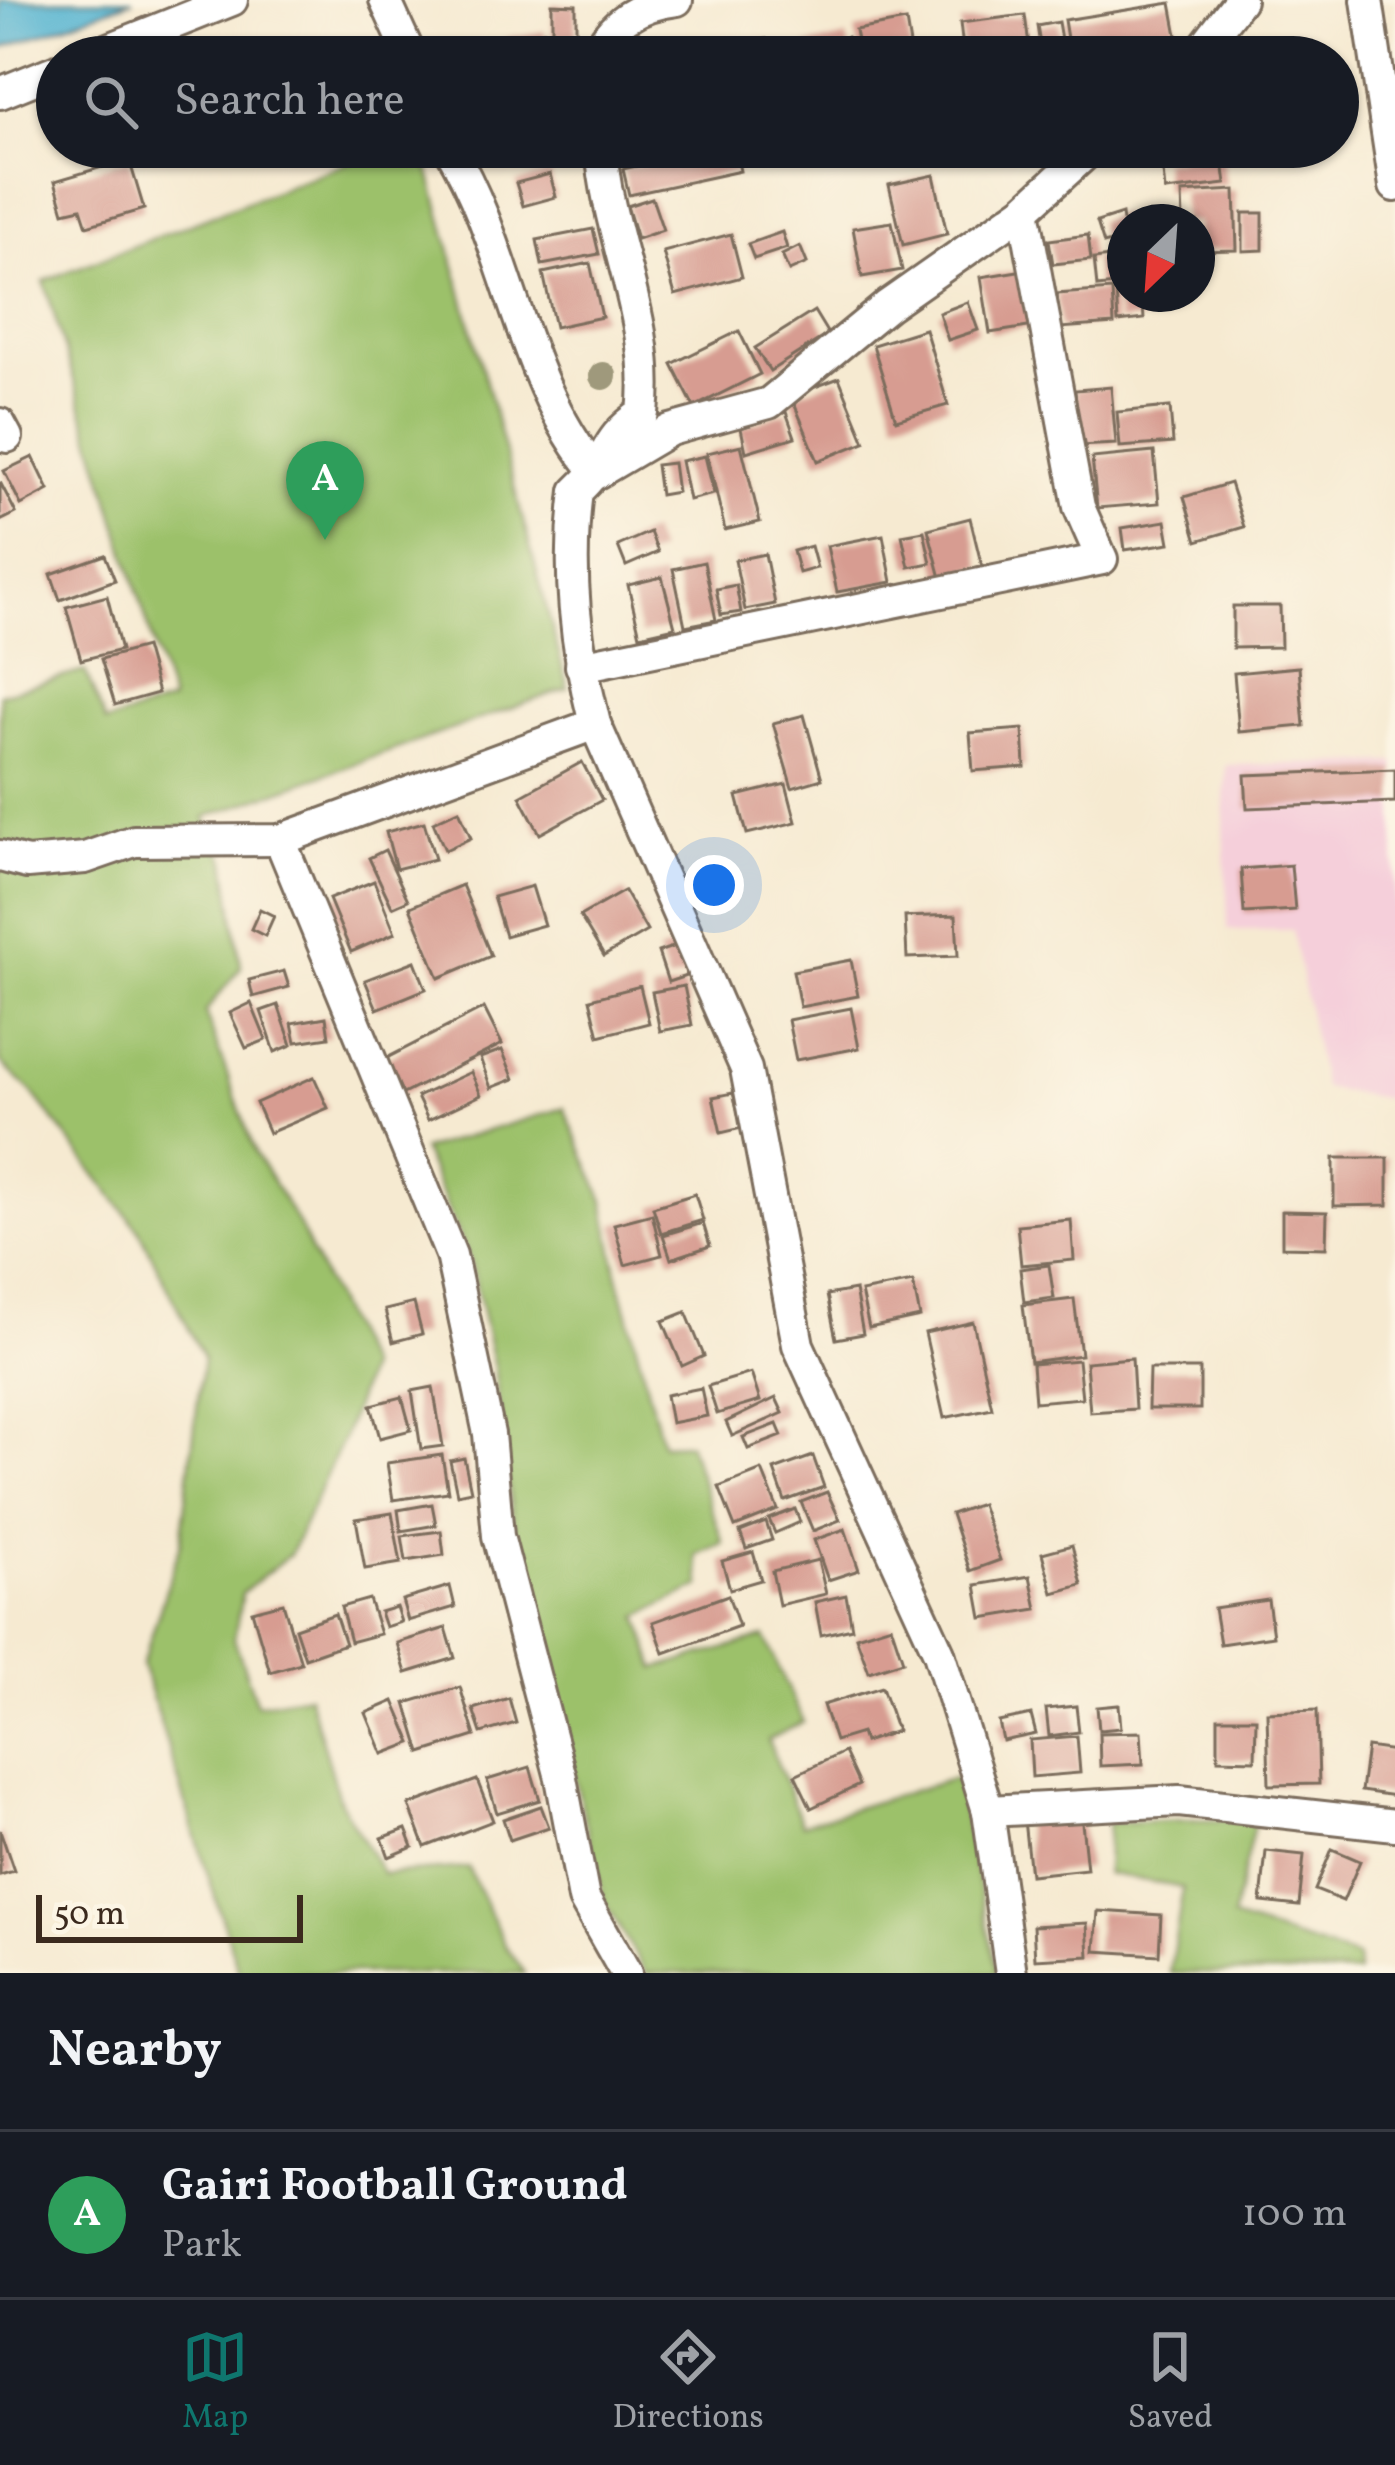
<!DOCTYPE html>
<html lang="en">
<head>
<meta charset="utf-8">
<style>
	:root { --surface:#171b24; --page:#242831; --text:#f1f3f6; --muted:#9ea1a6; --line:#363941; --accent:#0f766e }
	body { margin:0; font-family:Vollkorn,serif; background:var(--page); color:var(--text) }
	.compass { position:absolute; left:1107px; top:204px; width:108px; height:108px; border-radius:50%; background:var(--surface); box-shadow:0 3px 9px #0004; rotate:205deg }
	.scale { position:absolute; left:36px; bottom:30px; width:267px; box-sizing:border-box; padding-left:12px; border:6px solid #3b2a1e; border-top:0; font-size:33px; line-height:42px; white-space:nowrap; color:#3b2a1e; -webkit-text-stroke:9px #fcf5e5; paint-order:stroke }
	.you { position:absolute; left:714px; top:885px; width:42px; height:42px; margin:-30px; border:9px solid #fff; border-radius:50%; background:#1a73e8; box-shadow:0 0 0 18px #1a73e833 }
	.badge { display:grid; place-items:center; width:78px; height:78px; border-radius:50%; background:var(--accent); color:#fff; font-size:39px; font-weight:700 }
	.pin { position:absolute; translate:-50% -99px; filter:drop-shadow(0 3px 6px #0008) }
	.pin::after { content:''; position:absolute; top:63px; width:42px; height:36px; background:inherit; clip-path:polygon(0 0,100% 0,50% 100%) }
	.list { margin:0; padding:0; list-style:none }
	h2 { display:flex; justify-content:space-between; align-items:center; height:156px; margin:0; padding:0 48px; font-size:51px }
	h2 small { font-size:39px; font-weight:400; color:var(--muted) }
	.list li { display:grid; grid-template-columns:78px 1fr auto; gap:36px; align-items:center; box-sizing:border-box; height:168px; padding:0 48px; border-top:3px solid var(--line) }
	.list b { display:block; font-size:45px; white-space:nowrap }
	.list p { margin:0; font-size:39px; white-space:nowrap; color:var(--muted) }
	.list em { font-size:39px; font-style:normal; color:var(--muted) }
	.icon { flex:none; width:66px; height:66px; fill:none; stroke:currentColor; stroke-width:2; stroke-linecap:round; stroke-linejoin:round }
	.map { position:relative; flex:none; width:1395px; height:1973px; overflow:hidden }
	.search { position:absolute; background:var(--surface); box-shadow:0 3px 9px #0004; left:36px; right:36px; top:36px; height:132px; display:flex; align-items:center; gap:30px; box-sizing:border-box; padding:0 42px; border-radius:66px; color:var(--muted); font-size:45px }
	.sheet { height:324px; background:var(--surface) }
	nav { display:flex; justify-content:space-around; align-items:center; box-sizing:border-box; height:168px; border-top:3px solid var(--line); background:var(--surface); font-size:33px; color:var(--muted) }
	nav a { display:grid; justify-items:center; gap:6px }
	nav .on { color:var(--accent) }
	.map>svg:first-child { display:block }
</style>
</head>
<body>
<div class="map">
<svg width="1395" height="1973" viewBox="0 0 1395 1973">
	<rect width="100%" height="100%" fill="#fcf5e5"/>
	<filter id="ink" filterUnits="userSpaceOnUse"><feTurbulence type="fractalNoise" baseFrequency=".00833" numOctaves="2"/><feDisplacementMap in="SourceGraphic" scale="24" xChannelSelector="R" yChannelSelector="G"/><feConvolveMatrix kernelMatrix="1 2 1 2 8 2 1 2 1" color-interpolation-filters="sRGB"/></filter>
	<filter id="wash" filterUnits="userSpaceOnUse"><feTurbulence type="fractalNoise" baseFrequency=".004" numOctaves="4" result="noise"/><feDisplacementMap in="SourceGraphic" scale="48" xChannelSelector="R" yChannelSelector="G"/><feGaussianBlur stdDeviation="2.7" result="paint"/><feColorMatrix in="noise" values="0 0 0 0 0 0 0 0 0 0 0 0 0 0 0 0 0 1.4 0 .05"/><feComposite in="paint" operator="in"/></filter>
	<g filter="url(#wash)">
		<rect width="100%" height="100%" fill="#f6ead1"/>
		<polygon fill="#f5cfda" points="1395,762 1395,1100 1323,1088 1292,930 1228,930 1224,827 1226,765"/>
		<g fill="#9cc16b" stroke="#6c7644" stroke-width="3">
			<polygon points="388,147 423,147 568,688 205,817 226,860 241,967 205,1012 255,1153 297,1222 367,1369 344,1436 290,1554 242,1593 234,1639 257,1704 308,1695 340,1802 383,1874 468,1868 506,1947 525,1973 239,1973 142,1665 181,1543 203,1357 139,1230 32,1092 0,1062 0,694 85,671 106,723 171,702 44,281"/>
			<polygon points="564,1108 604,1201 617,1272 662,1444 688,1443 723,1543 696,1555 701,1586 639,1616 656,1669 765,1637 803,1722 768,1740 802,1824 956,1778 997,1973 646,1973 605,1903 512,1515 494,1367 471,1263 422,1150"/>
			<polygon points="1183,1820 1255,1821 1232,1919 1357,1958 1358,1973 1170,1973 1183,1888 1106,1873 1108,1823"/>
		</g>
		<polygon fill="#51b2d0" stroke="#466e77" stroke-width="3" points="0,0 133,0 0,49"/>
		<g id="blocks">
			<g fill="#d79c91">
				<polygon points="1171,3 1181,57 1070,57 1064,20"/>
				<polygon points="552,4 576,5 576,37 552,37"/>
				<polygon points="1025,15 1030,53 964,57 960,23"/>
				<polygon points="906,21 912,57 860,57 855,30"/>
				<polygon points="1058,22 1064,57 1042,57 1037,26"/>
				<polygon points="544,31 549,50 509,57 505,38"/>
				<polygon points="847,37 851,57 806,57 804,46"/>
				<polygon points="766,39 768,57 732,57 731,44"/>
				<polygon points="678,44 680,57 607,57 606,52"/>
				<polygon points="722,147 735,147 740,171 629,195 623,169"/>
				<polygon points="985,147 1019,147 1020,154 987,159"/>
				<polygon points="1222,154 1226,184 1165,191 1162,161"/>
				<polygon points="129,159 144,209 87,226 81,208 64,212 55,181"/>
				<polygon points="550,174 556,197 523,206 516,183"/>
				<polygon points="934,175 947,234 903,245 889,185"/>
				<polygon points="1235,190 1237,250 1197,251 1197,222 1183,222 1182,193"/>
				<polygon points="652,198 663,230 637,239 627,206"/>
				<polygon points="1243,213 1263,213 1263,250 1243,251"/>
				<polygon points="1122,214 1125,238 1104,244 1097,222"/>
				<polygon points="892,222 902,270 862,277 853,228"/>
				<polygon points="593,229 599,254 542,265 537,240"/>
				<polygon points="782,232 787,248 754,259 748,244"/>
				<polygon points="731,234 742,277 675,295 663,252"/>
				<polygon points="1088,235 1091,260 1053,264 1049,240"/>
				<polygon points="800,246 807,263 789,271 782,255"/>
				<polygon points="1125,255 1125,284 1097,287 1094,259"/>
				<polygon points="590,263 602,317 555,327 543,273"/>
				<polygon points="1024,270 1034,326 990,333 981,277"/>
				<polygon points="1125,288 1125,294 1142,294 1144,319 1118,322 1116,289"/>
				<polygon points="1112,290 1114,324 1060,328 1057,294"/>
				<polygon points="968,302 978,330 948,340 939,313"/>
				<polygon points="814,311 828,334 770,371 755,348"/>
				<polygon points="925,329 948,405 896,420 873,345"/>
				<polygon points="739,331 760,374 694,407 672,364"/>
				<polygon points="839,378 865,442 818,461 791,396"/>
				<polygon points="1111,387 1116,444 1079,446 1075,390"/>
				<polygon points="1170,407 1173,443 1120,447 1117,412"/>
				<polygon points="786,412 795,437 746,452 741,428"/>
				<polygon points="741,445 760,522 725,530 707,453"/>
				<polygon points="1154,452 1159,503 1097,508 1092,458"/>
				<polygon points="705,456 714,494 689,500 681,461"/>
				<polygon points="33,457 49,490 21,505 4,471"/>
				<polygon points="673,463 677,492 660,495 656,465"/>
				<polygon points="0,482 16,513 0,521"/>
				<polygon points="1230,483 1244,527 1197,541 1184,497"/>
				<polygon points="970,518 982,567 941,578 928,529"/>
				<polygon points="1166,521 1170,543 1125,550 1122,528"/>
				<polygon points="924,531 931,563 909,567 902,535"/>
				<polygon points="650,532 658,552 626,566 618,546"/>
				<polygon points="883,535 892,582 837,592 827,546"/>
				<polygon points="811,546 817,568 799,573 793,551"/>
				<polygon points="765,554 775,604 745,610 735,560"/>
				<polygon points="105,555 115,580 60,600 51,574"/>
				<polygon points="704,562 716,620 685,626 673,569"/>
				<polygon points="662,577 675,627 640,635 628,585"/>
				<polygon points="736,585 741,612 721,615 716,589"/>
				<polygon points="107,596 121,650 81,660 66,607"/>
				<polygon points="1233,606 1280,606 1281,647 1233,648"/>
				<polygon points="145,647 158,693 115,705 101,659"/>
				<polygon points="1299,667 1304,726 1239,732 1234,673"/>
				<polygon points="804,715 822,779 792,788 773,723"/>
				<polygon points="1023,729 1025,767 973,771 970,733"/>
				<polygon points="582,762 602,800 540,834 520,796"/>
				<polygon points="1395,769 1395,802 1247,808 1245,775"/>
				<polygon points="786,784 796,822 747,834 737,796"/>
				<polygon points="459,810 471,838 445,850 433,822"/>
				<polygon points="424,822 435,859 396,869 386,832"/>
				<polygon points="385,850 408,900 392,907 369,858"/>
				<polygon points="1291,865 1295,910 1244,913 1241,869"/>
				<polygon points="374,881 395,933 351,952 329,899"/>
				<polygon points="462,885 491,956 439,978 410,907"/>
				<polygon points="532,886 544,925 505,936 493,897"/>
				<polygon points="624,891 647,931 604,956 580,916"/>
				<polygon points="260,909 274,916 265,936 251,929"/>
				<polygon points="956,915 958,956 907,958 905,917"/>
				<polygon points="684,943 695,973 668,982 658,952"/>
				<polygon points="851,960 858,996 800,1007 793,971"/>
				<polygon points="415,961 426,989 377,1009 365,980"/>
				<polygon points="284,971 289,987 253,997 249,980"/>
				<polygon points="640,986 649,1023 599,1036 590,999"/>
				<polygon points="684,986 692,1025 660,1031 652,992"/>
				<polygon points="251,1003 266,1040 246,1048 230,1013"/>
				<polygon points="278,1005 292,1045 275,1052 261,1011"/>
				<polygon points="484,1008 502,1044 403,1094 385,1059"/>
				<polygon points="851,1008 859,1048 796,1060 788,1020"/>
				<polygon points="326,1017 329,1037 296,1042 292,1023"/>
				<polygon points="502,1050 514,1079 491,1088 480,1058"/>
				<polygon points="471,1072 481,1095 428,1120 417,1097"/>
				<polygon points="314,1077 328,1108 269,1133 256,1103"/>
				<polygon points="733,1093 742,1128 721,1133 713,1097"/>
				<polygon points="1334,1158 1388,1158 1388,1205 1334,1206"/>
				<polygon points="695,1194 703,1220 661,1233 653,1207"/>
				<polygon points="1282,1211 1327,1212 1326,1248 1282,1247"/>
				<polygon points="652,1214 662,1255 625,1265 614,1224"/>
				<polygon points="1071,1220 1074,1260 1021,1265 1017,1225"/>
				<polygon points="703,1223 710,1246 671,1259 663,1235"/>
				<polygon points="1049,1265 1054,1298 1024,1302 1020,1269"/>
				<polygon points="913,1282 920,1317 869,1328 861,1292"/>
				<polygon points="855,1290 863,1334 836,1339 827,1295"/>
				<polygon points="1074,1299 1081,1355 1030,1362 1023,1305"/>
				<polygon points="414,1303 422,1334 393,1342 385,1310"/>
				<polygon points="686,1312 704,1356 682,1366 663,1321"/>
				<polygon points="973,1322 992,1408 944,1418 925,1333"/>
				<polygon points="1132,1358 1135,1409 1090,1412 1086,1362"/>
				<polygon points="1078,1360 1082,1398 1035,1402 1032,1364"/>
				<polygon points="1149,1369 1200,1369 1200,1409 1148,1409"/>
				<polygon points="751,1373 760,1401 717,1414 708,1386"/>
				<polygon points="433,1387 443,1446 421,1449 412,1391"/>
				<polygon points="701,1388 707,1416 671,1423 666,1395"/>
				<polygon points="402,1397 411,1430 380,1438 371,1405"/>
				<polygon points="776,1398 783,1413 732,1436 726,1422"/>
				<polygon points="777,1424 782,1436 748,1449 743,1437"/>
				<polygon points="442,1455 448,1492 393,1500 387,1463"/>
				<polygon points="813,1456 824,1487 785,1501 774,1470"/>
				<polygon points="464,1458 471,1491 457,1494 450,1461"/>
				<polygon points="762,1470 778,1510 735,1527 719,1487"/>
				<polygon points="827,1492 840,1520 813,1531 801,1502"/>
				<polygon points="432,1504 436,1525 401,1531 398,1510"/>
				<polygon points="981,1504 1000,1560 970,1571 951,1514"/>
				<polygon points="795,1509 800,1522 775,1533 769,1519"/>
				<polygon points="392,1513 401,1563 365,1569 356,1519"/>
				<polygon points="766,1522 772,1540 746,1549 740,1532"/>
				<polygon points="845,1529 859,1570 828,1580 814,1540"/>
				<polygon points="441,1531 444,1555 406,1561 402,1536"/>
				<polygon points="1072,1545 1082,1585 1053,1593 1042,1553"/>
				<polygon points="753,1552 761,1580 730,1589 722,1561"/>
				<polygon points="818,1560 826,1594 779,1605 772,1571"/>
				<polygon points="1030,1576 1037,1609 982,1618 976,1585"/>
				<polygon points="450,1586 455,1607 408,1621 402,1600"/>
				<polygon points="728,1595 739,1626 664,1653 653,1622"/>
				<polygon points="846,1595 852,1628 821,1635 815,1602"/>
				<polygon points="369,1599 380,1634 350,1642 341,1607"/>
				<polygon points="1268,1600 1273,1636 1220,1644 1214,1608"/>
				<polygon points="283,1603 301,1663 270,1672 252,1611"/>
				<polygon points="396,1607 401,1622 385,1627 380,1612"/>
				<polygon points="335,1614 345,1644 305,1658 295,1628"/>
				<polygon points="891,1625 903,1661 869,1672 856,1636"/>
				<polygon points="446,1628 455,1658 406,1673 397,1643"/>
				<polygon points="460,1687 475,1736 421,1753 406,1703"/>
				<polygon points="882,1687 897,1731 864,1742 861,1733 835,1741 823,1705"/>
				<polygon points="509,1698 516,1723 481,1733 473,1709"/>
				<polygon points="394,1701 412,1743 383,1754 366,1713"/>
				<polygon points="1119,1705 1121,1728 1099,1730 1097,1707"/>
				<polygon points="1076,1706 1079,1732 1049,1736 1046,1709"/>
				<polygon points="1317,1710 1319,1784 1269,1785 1267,1712"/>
				<polygon points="1031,1715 1036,1734 1003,1741 999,1722"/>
				<polygon points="1218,1718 1256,1718 1255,1760 1218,1759"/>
				<polygon points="1141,1732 1143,1764 1100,1766 1099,1733"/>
				<polygon points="1077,1736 1080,1773 1032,1777 1030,1740"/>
				<polygon points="1367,1747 1395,1751 1395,1796 1361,1791"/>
				<polygon points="844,1752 859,1785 811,1808 795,1775"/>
				<polygon points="530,1767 540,1800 497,1813 487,1780"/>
				<polygon points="477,1780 493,1821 425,1847 409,1805"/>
				<polygon points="541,1806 549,1827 510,1840 503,1819"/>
				<polygon points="1081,1814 1087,1869 1030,1875 1024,1820"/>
				<polygon points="406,1829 413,1847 389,1857 382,1838"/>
				<polygon points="0,1830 14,1871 0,1875"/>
				<polygon points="1332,1849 1360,1861 1343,1901 1315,1890"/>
				<polygon points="1266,1851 1304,1855 1299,1906 1261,1902"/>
				<polygon points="1098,1911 1161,1915 1159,1955 1095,1951"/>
				<polygon points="1087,1923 1089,1956 1035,1959 1033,1926"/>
			</g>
		</g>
	</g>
	<g filter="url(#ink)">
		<use href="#blocks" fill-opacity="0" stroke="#7c6d5d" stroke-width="3"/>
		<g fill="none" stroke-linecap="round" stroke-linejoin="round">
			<g stroke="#7c6d5d" stroke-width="36">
				<g id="street">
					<polyline points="385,0 411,57"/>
					<polyline points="1367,0 1395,186"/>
					<polyline points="89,57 232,0"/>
					<path d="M596 57C610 21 640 4 677 0"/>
					<polyline points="1196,57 1240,0"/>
					<polyline points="0,93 57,70"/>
					<path d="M449 147C511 249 519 380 597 473L670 430 769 403 887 306 1024 210 1093 147"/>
					<path d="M601 147C607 237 654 322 643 413 600 441 611 461 577 491 567 572 575 645 595 724L746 1069 798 1345 939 1653 988 1811 1011 1973"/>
					<polyline points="0,424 7,437"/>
					<polyline points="581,666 1102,559 1079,507 1024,210"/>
					<polyline points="280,840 451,1255 489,1434 498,1536 561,1778 584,1899 626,1973"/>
					<polyline points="0,856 27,863 85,858 134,841 280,840 595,724"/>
					<polyline points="988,1811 1179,1801 1395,1825"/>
				</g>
			</g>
			<use href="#street" stroke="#fff" stroke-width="30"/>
		</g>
		<circle fill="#9f997b" cx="603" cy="376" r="14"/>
	</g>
</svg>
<svg class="compass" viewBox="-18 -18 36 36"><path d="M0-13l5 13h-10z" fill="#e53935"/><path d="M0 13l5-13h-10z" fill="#9ea1a6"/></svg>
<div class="scale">50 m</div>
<div class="you"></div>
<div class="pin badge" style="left:325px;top:540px;background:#2e9e5b">A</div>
<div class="search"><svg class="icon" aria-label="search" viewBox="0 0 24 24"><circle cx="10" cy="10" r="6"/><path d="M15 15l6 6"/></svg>Search here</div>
</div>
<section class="sheet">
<h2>Nearby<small></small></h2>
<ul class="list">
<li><span class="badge" style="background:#2e9e5b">A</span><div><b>Gairi Football Ground</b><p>Park</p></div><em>100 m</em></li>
</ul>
</section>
<nav>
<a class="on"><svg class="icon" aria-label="map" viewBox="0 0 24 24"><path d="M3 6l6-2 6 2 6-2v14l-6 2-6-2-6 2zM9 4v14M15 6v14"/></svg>Map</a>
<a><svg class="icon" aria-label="directions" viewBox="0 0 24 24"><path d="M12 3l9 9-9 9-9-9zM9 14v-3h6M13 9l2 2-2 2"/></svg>Directions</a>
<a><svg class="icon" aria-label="saved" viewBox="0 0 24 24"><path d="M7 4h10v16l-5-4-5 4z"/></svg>Saved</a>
</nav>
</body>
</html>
